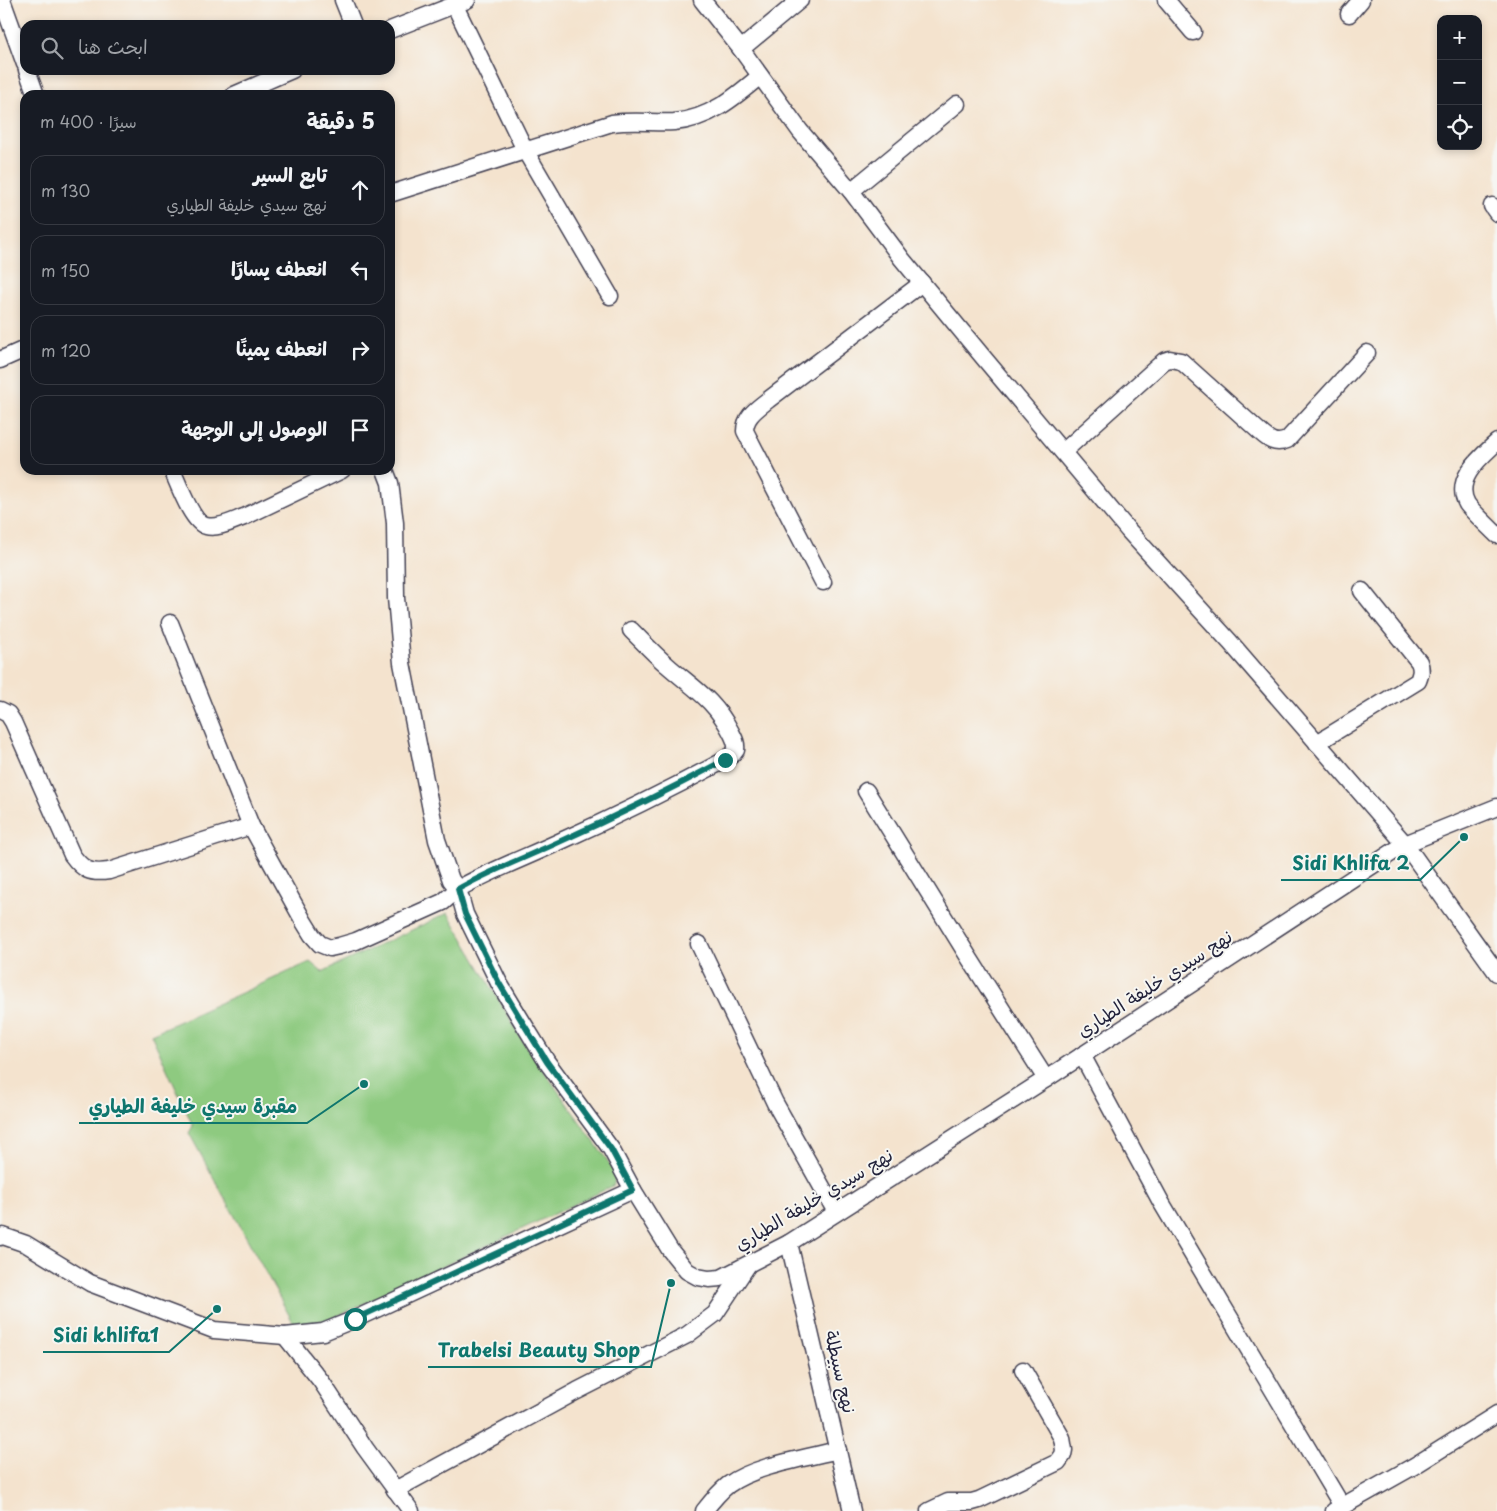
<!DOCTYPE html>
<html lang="ar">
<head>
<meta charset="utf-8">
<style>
	:root { --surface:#171b24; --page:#20242c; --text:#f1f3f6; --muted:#9ea1a6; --line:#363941 }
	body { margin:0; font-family:"Playpen Sans","Playpen Sans Arabic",sans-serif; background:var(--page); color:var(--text); direction:rtl }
	.controls { position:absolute; right:15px; top:15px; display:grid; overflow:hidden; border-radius:10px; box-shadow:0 2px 8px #0003 }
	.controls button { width:45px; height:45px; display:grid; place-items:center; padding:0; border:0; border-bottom:1px solid var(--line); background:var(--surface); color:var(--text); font:25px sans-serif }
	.stop { position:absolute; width:15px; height:15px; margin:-11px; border:4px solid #0f766e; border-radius:50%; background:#fff }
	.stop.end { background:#0f766e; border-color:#fff; box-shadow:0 1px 5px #0008 }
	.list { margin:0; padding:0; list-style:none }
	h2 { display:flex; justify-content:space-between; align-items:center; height:65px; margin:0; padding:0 20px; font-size:21px }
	h2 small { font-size:16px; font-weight:400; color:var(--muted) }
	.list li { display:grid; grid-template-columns:32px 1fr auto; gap:15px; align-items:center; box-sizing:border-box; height:70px; margin:0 10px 10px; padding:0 10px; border:1px solid var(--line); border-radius:15px }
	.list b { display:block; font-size:19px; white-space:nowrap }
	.list p { margin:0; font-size:16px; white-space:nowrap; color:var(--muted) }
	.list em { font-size:16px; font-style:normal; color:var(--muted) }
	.icon { flex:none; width:28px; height:28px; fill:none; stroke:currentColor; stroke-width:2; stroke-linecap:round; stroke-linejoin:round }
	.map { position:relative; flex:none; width:1497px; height:1511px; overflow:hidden; direction:ltr }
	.search { position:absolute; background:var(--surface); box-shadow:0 2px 8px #0003; left:20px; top:20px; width:375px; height:55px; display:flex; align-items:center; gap:12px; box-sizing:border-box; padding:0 18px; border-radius:15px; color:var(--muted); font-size:19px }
	.panel { position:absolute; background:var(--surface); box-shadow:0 2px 8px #0003; left:20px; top:90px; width:375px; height:385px; border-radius:15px; direction:rtl }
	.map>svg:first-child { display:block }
</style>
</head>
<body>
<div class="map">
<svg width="1497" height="1511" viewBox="0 0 1497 1511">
	<rect width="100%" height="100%" fill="#f6f6f2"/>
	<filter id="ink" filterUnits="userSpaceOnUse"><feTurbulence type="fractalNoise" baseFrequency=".02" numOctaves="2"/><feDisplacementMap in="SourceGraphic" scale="10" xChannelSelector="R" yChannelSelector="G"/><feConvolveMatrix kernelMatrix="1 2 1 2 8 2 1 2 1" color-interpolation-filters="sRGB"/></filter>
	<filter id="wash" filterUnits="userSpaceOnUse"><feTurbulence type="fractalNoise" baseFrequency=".0096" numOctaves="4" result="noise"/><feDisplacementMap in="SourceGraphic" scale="20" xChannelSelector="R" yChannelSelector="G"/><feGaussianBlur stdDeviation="1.12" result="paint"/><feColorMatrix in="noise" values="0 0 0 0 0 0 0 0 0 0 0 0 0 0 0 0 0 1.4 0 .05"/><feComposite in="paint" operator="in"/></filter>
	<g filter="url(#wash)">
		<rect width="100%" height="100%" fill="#f4e3ce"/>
		<polygon fill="#8eca80" stroke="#58765e" points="448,913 524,1043 617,1174 613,1186 329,1320 294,1324 189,1133 193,1126 151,1034 310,962 322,972"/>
	</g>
	<g filter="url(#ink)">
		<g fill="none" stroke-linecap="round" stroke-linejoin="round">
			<g stroke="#423f51" stroke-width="19">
				<g id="minor">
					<polyline points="2,0 25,64"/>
					<polyline points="343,0 353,25"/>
					<polyline points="702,0 741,49 800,131 851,191 902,259 983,357 1128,530 1230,642 1405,844 1497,973"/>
					<polyline points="1166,0 1193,32"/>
					<polyline points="455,6 526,152 610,296"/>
					<polyline points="1349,14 1361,0"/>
					<polyline points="390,30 467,0"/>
					<polyline points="741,49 800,0"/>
					<polyline points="27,70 36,95"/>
					<polyline points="234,95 292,70"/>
					<polyline points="851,191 957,104"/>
					<path d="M390 194 612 123C633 120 653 123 674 122 709 119 734 98 760 76"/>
					<polyline points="1492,206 1497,213"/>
					<polyline points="0,360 25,349"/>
					<path d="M1497 442C1481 457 1453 479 1467 504 1472 511 1490 528 1497 535"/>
					<path d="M1063 452 1164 361 1170 359 1181 361 1260 432C1269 440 1275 445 1287 440L1367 353"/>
					<path d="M172 470C178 483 192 523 206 526 218 529 233 521 244 517L342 470"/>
					<path d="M823 582 745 431C745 416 757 409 768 400L922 283"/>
					<polyline points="170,623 251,826 304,922 312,935 320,944 330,948 339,946 356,941 443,902 458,889 451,880 437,840 402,663 396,598 395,523 390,483 385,470"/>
					<path d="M631 630C643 642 655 655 667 665 693 688 714 699 731 732 734 738 737 743 736 750L733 754 725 760C671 789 617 816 561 841 527 857 491 870 458 889L465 914 499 983 520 1018 547 1062 611 1149 633 1190"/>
					<path d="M0 710 8 714 13 722 72 855C83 870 90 874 109 871L251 826"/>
					<path d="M1317 743 1418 681C1421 673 1422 669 1419 662L1362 591"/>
					<polyline points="866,791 968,956 1046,1079"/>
					<polyline points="699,944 775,1103 836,1212"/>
					<polyline points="1082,1055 1161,1202 1342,1506"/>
					<polyline points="0,1237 3,1236 26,1244 90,1283 214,1330 285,1336 323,1332 355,1319 633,1190 670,1250 687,1271 698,1277 709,1279 721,1278 789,1243 1046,1079 1405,844 1497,807"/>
					<polyline points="789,1243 852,1511"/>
					<polyline points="285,1336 321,1381 365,1448 411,1511"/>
					<polyline points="395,1490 577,1391 687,1335 715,1314 747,1266"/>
					<path d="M704 1511C711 1502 719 1492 728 1485 753 1466 806 1458 838 1450"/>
					<polyline points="929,1511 948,1502 972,1502 979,1500 1058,1462 1063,1455 1064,1450 1062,1438 1023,1370"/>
					<polyline points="1334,1511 1414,1466 1497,1414"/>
				</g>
			</g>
			<use href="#minor" stroke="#fff" stroke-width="16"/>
		</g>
	</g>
	<g fill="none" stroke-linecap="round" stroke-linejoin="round" filter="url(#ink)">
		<path stroke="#0f766e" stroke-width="6" d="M355 1319 633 1190 611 1149 547 1062 520 1018 499 983 465 914 458 889C491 870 527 857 561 841 617 816 671 789 725 760"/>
	</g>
	<g text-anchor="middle" stroke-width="4" stroke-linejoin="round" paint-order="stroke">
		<g font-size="18" fill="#22223b" stroke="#f6f6f2">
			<text transform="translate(1155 984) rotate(-33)" y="6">نهج سيدي خليفة الطياري</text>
			<text transform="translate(814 1200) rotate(-31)" y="6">نهج سيدي خليفة الطياري</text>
			<text transform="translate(840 1372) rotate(77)" y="6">نهج سبيطلة</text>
		</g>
	</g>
	<path fill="none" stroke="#0f766e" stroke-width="2" d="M1464 837L1420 880H1281M364 1084L307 1123H79M217 1309L169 1352H43M671 1283L651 1367H428"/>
	<g fill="#0f766e" stroke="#f6f6f2" stroke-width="2">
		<circle cx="1464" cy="837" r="5"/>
		<circle cx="364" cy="1084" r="5"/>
		<circle cx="217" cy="1309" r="5"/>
		<circle cx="671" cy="1283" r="5"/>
	</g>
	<g font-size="19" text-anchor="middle" font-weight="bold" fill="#0f766e" stroke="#f6f6f2" stroke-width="4" stroke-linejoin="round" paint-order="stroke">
		<text x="1351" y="870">Sidi Khlifa 2</text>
		<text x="193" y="1113">مقبرة سيدي خليفة الطياري</text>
		<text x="106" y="1342">Sidi khlifa1</text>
		<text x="539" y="1357">Trabelsi Beauty Shop</text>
	</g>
</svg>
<div class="controls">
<button>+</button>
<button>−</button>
<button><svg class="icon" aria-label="locate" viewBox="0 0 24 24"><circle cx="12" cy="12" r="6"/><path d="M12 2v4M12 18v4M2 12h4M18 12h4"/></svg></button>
</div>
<div class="stop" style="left:355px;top:1319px"></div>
<div class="stop end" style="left:725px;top:760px"></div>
<div class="search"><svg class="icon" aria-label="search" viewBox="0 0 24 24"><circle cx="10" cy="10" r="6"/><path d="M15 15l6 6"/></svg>ابحث هنا</div>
<section class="panel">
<h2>5 دقيقة<small>سيرًا · 400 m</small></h2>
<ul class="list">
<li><svg class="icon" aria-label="ahead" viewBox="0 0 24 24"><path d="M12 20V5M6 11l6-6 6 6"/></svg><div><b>تابع السير</b><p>نهج سيدي خليفة الطياري</p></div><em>130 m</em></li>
<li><svg class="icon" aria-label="left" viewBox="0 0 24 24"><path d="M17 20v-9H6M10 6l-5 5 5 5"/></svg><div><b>انعطف يسارًا</b></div><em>150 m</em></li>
<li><svg class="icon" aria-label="right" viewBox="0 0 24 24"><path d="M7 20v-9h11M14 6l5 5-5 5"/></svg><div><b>انعطف يمينًا</b></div><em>120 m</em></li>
<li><svg class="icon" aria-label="arrive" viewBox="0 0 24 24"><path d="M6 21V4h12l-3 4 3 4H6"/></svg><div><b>الوصول إلى الوجهة</b></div></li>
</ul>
</section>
</div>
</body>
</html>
